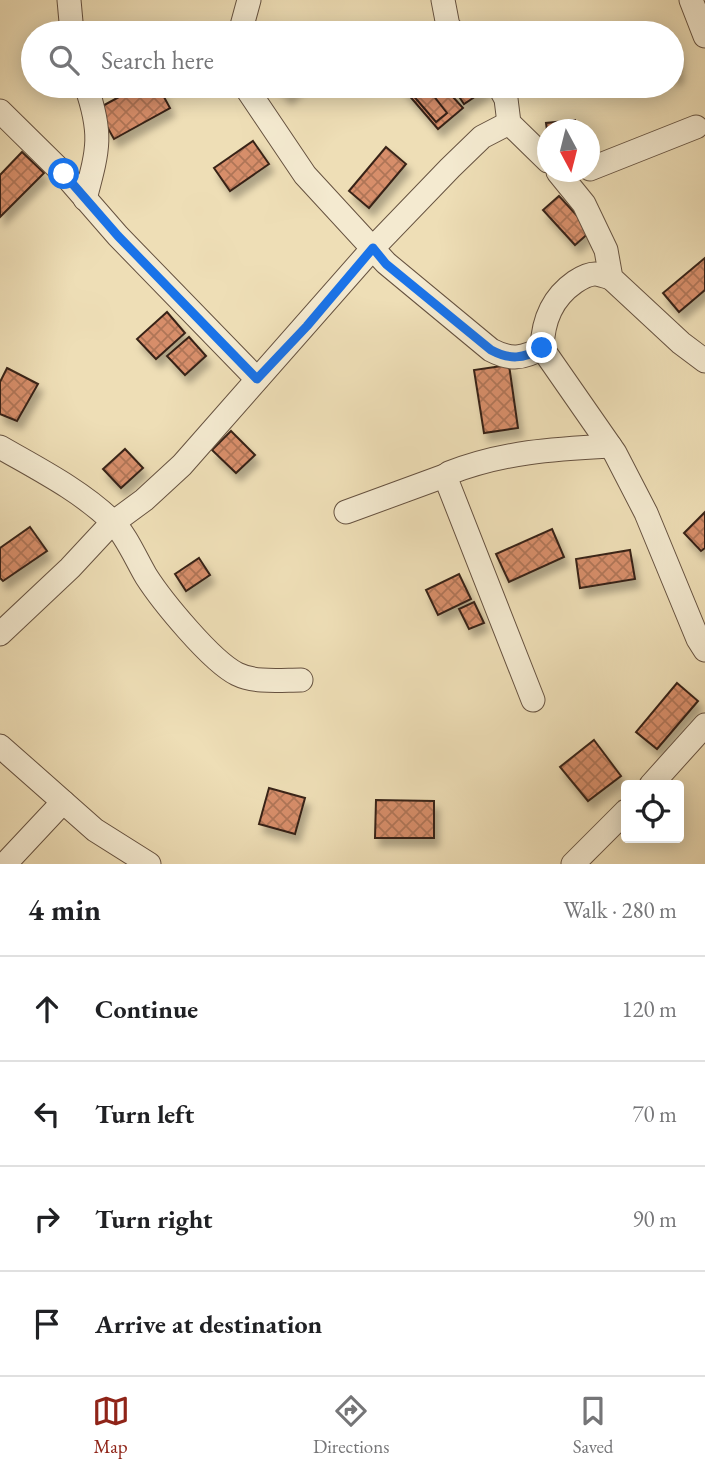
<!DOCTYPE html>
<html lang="en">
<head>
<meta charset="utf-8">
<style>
	:root { --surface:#fff; --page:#f2f2f2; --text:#202124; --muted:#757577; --line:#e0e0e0; --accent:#8f2418 }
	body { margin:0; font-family:"EB Garamond",serif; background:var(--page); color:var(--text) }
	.controls { position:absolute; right:21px; bottom:21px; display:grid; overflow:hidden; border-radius:7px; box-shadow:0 4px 18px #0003 }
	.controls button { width:63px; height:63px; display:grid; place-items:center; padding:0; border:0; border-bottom:2px solid var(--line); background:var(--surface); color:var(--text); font:35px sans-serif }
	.compass { position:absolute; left:537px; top:119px; width:63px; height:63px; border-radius:50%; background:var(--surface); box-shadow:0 4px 18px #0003; rotate:173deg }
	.stop { position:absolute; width:21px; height:21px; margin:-16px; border:5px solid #1a73e8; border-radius:50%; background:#fff }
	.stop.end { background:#1a73e8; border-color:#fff; box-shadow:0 2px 7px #0008 }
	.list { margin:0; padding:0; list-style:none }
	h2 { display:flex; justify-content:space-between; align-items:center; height:91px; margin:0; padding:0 28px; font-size:30px }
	h2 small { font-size:23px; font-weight:400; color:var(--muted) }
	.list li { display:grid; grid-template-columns:46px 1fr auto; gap:21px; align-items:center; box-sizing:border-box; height:105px; padding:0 28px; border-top:2px solid var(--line) }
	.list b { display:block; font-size:26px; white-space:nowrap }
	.list em { font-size:23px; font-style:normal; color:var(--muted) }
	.icon { flex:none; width:38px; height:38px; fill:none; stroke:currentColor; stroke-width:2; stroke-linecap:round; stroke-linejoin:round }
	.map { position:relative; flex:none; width:705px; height:864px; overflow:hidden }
	.search { position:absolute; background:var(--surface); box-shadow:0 4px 18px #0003; left:21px; right:21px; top:21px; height:77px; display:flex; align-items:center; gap:18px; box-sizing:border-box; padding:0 24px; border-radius:38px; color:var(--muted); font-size:26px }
	.sheet { height:511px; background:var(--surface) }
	nav { display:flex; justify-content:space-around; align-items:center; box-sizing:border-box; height:98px; border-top:2px solid var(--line); background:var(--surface); font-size:19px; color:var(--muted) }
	nav a { display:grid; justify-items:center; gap:4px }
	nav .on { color:var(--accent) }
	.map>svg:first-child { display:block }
</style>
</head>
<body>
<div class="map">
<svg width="705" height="864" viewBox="0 0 705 864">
	<defs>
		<pattern id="building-cross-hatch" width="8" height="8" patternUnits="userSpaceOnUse" patternTransform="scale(1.75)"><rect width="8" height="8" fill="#d78e6b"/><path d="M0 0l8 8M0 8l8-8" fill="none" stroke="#af7457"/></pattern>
		<filter id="shadow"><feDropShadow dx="4.5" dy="8" stdDeviation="3.5" flood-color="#0004"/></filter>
	</defs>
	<rect width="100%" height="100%" fill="#eedeb6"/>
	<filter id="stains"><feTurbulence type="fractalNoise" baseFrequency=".00286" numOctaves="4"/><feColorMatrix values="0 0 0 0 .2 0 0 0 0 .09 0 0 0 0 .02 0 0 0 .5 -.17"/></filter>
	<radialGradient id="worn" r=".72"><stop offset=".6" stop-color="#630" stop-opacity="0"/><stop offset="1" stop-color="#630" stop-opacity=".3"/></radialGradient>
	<g fill="url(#building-cross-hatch)" stroke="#382419" stroke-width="2" filter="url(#shadow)">
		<polygon points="676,49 678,75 672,76 672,50"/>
		<polygon points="139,86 158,86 170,108 114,139 97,109"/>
		<polygon points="278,86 298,86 287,96"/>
		<polygon points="401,86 443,86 463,108 438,129"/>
		<polygon points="405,86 426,86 447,113 436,122"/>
		<polygon points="452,86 487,86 488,88 464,104"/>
		<polygon points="575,120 576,130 548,130 548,138 546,123"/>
		<polygon points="253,141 269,164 230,191 214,168"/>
		<polygon points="386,147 406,164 369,208 349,191"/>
		<polygon points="22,152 44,173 0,217 0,175"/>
		<polygon points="559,196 591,231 575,245 543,210"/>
		<polygon points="705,258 705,290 679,312 663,293"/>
		<polygon points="167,312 185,333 156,359 137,339"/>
		<polygon points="189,337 206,356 185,375 167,356"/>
		<polygon points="509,365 518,428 484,433 474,370"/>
		<polygon points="7,368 38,384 17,421 0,414 0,382"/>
		<polygon points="231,431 255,455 236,473 212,450"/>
		<polygon points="125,449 143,468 121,488 103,469"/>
		<polygon points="705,512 705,548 701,551 684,533"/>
		<polygon points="30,527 47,551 3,581 0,578 0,548"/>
		<polygon points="552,529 564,557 509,582 496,554"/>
		<polygon points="630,550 635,579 580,588 576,559"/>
		<polygon points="199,558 210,575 186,591 175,574"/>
		<polygon points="459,574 471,599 438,615 426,590"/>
		<polygon points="474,602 484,623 469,629 459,609"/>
		<polygon points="677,683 698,701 657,749 636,732"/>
		<polygon points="594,740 621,776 588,801 560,767"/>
		<polygon points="269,788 305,798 295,834 259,824"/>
		<polygon points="376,800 434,801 434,838 375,838"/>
	</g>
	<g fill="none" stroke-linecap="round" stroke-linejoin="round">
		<g stroke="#665240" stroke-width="25">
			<g id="minor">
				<polyline points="69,0 72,33"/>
				<polyline points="443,0 448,26 455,33"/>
				<polyline points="691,0 705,36"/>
				<polyline points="240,33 249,0"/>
				<path d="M245 86 305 175 386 263 491 350C510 360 523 359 542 348"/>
				<polyline points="499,86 506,99 509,123 548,161"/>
				<polyline points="0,111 64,174 118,236 257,379"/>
				<polyline points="590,169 696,127"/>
				<polyline points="558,172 584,204 606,250 611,278 681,343 705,361"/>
				<path d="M85 199C98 150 103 135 86 86"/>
				<path d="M611 278C606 277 600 274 595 274 588 274 581 278 575 282 552 298 543 320 542 348L615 453 646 513 698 639 705 650"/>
				<path d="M0 447C38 469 80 490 112 521 126 535 136 559 146 576 162 601 211 661 237 674 255 683 281 680 301 680"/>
				<polyline points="346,512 447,475"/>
				<polyline points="0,634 70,568 110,525 144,500 182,465 373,248 450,168 482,137 509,123"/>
				<path d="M533 700 445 476 449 473C503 452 553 449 610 446"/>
				<polyline points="0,746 95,830 149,864"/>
				<polyline points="651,785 705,725"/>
				<polyline points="5,864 63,802"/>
				<polyline points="573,864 626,811"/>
			</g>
		</g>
		<use href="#minor" stroke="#f4ead0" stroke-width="23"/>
	</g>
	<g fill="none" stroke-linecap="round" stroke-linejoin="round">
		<path stroke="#1a73e8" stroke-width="9" d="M64 174 118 236 257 379 307 326 373 248 386 264 491 350C510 360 523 359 542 348"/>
	</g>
	<rect width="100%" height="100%" filter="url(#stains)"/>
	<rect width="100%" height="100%" fill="url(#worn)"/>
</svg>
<div class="controls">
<button><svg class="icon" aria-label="locate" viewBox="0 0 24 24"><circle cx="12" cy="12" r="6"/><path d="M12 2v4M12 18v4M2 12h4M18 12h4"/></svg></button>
</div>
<svg class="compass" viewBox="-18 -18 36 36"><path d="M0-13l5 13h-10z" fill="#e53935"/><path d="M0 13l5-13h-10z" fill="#757577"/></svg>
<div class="stop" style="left:64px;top:174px"></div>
<div class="stop end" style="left:542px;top:348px"></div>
<div class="search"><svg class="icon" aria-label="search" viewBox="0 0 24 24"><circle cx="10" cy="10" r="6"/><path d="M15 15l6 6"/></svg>Search here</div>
</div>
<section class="sheet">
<h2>4 min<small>Walk · 280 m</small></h2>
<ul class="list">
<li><svg class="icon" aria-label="ahead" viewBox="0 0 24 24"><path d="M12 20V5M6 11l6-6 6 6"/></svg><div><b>Continue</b></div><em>120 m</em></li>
<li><svg class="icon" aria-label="left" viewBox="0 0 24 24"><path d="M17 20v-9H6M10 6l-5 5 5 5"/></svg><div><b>Turn left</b></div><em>70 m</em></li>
<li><svg class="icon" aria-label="right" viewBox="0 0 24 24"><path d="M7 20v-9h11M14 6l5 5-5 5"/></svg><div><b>Turn right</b></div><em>90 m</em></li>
<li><svg class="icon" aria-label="arrive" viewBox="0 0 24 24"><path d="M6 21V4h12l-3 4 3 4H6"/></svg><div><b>Arrive at destination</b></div></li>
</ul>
</section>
<nav>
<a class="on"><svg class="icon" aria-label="map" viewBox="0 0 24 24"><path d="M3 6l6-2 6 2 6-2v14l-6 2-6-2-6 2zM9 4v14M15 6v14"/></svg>Map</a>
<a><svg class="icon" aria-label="directions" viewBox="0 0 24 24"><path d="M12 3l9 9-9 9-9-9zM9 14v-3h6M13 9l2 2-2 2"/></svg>Directions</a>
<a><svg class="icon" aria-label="saved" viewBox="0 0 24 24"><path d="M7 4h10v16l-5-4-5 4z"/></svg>Saved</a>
</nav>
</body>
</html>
